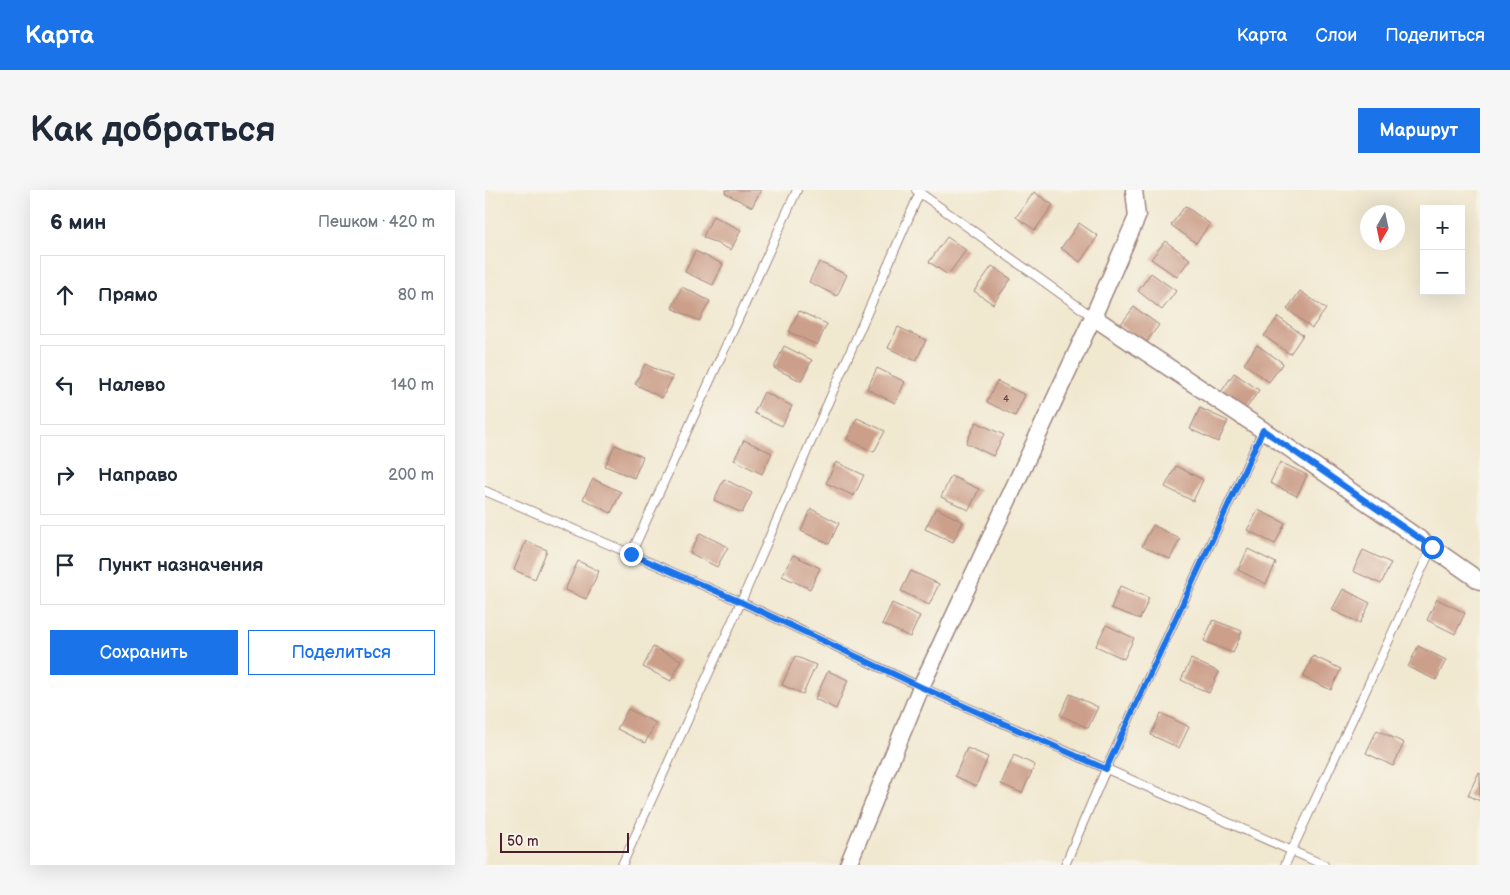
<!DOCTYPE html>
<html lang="ru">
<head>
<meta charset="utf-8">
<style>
	:root { --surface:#fff; --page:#f6f6f7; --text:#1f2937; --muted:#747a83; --line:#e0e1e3; --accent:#1a73e8 }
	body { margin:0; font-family:"Balsamiq Sans",sans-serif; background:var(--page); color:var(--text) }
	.controls { position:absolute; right:15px; top:15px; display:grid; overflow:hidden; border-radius:0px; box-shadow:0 5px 20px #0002 }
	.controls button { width:45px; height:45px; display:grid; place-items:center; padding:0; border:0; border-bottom:1px solid var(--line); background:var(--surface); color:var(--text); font:25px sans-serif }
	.compass { position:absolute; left:875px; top:15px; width:45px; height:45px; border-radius:50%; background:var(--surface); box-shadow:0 5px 20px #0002; rotate:189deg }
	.scale { position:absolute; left:15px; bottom:12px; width:129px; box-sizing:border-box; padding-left:5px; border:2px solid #4a1f2b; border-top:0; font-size:14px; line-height:18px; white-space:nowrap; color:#4a1f2b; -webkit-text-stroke:4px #f7f3e8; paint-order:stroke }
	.stop { position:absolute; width:15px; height:15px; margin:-11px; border:4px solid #1a73e8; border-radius:50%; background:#fff }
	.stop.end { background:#1a73e8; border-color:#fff; box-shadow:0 1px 5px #0008 }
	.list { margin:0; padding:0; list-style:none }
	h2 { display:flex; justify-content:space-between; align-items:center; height:65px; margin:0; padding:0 20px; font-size:21px }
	h2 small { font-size:16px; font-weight:400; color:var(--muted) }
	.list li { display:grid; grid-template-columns:32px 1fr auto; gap:15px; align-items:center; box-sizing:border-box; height:80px; margin:0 10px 10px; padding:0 10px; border:1px solid var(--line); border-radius:0px }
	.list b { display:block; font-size:19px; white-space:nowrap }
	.list em { font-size:16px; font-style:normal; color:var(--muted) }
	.actions { display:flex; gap:10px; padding:15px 20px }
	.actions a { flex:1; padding:11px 0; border:1px solid var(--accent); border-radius:0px; text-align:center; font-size:18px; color:var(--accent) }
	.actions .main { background:var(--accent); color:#fff }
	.icon { flex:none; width:28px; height:28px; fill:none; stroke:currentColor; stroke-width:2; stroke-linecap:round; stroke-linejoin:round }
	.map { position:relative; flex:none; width:995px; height:675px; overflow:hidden; border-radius:0px }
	header { display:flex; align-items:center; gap:30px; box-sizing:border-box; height:70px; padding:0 25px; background:var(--accent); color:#fff }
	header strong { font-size:24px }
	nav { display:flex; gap:28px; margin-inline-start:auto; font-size:18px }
	.intro { display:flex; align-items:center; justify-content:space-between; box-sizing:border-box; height:120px; padding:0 30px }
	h1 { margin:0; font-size:35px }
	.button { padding:12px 22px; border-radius:0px; background:var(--accent); color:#fff; font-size:18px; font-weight:700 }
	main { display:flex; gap:30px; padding:0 30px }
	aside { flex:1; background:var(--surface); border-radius:0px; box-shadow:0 5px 20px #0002 }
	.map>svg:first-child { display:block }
</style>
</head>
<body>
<header>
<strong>Карта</strong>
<nav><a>Карта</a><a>Слои</a><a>Поделиться</a></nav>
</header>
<div class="intro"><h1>Как добраться</h1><a class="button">Маршрут</a></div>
<main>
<aside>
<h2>6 мин<small>Пешком · 420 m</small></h2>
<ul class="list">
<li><svg class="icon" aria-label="ahead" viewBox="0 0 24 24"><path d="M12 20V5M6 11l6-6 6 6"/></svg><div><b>Прямо</b></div><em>80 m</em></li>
<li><svg class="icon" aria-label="left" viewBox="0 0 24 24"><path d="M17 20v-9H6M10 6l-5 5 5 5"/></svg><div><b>Налево</b></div><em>140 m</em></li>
<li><svg class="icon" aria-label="right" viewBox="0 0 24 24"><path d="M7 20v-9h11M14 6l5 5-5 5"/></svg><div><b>Направо</b></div><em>200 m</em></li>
<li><svg class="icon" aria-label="arrive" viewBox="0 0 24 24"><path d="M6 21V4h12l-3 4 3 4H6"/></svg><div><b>Пункт назначения</b></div></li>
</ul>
<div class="actions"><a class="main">Сохранить</a><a>Поделиться</a></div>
</aside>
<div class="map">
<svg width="995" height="675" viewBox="0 0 995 675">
	<rect width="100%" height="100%" fill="#f7f3e8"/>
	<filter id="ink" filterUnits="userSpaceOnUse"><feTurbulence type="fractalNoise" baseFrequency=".02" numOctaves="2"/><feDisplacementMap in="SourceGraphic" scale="10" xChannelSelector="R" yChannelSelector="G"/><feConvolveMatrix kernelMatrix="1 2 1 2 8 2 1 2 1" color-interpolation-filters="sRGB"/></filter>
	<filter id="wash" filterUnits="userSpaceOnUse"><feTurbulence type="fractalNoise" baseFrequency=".0096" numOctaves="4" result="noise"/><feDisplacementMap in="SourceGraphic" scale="20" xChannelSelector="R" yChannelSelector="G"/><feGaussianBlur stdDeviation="1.12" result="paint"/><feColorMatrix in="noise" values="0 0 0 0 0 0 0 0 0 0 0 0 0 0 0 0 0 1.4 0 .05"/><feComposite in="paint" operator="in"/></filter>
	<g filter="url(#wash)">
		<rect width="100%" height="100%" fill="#f1e8d0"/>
		<g id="blocks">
			<g fill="#cc9f8a">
				<polygon points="241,0 276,0 267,17 240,3"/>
				<polygon points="549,2 568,15 550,40 531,27"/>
				<polygon points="700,16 725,34 711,53 686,35"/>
				<polygon points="228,26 256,40 246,60 218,47"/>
				<polygon points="594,33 613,46 595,72 576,58"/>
				<polygon points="462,47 481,60 463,85 444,72"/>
				<polygon points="680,51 705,69 692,87 666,69"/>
				<polygon points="210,61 238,74 228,95 200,82"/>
				<polygon points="334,72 362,85 352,106 324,92"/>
				<polygon points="507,76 526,89 508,114 489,101"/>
				<polygon points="666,83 691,101 677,120 653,101"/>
				<polygon points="197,97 225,111 214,131 187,118"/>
				<polygon points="815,101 841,119 827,138 802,119"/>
				<polygon points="649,117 674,135 660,154 635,135"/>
				<polygon points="314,121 342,134 332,155 304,142"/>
				<polygon points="793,127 818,145 805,164 779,146"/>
				<polygon points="413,137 441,150 431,171 403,158"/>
				<polygon points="772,155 798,173 784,192 759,174"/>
				<polygon points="299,156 327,170 316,191 289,178"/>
				<polygon points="160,174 188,187 177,208 150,194"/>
				<polygon points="392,178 420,192 410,213 382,199"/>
				<polygon points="749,183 774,200 761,219 736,202"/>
				<polygon points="512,191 540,205 530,226 502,212"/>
				<polygon points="279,202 307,216 297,236 269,223"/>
				<polygon points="715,218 743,231 733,252 705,239"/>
				<polygon points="372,228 400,241 389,262 362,249"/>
				<polygon points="491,232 519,245 508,266 481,253"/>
				<polygon points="259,250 287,263 277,284 249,270"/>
				<polygon points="130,255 158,267 149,288 120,276"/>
				<polygon points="351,272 379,285 369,306 341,293"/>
				<polygon points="795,272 822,285 812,306 785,293"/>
				<polygon points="691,276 718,290 708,311 680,297"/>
				<polygon points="466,286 494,299 484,320 456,307"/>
				<polygon points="108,289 136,302 126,323 98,309"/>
				<polygon points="239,289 267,303 257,323 229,310"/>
				<polygon points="451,318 478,332 468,352 440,339"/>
				<polygon points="326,319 354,333 344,354 316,341"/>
				<polygon points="773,320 800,333 790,354 762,340"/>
				<polygon points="668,335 695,349 685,369 657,356"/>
				<polygon points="215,343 243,357 232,377 205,363"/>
				<polygon points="41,351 62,360 50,389 29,380"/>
				<polygon points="763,359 791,373 781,394 753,380"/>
				<polygon points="878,360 906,373 896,394 868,381"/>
				<polygon points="308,365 335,378 325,399 297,386"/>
				<polygon points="93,371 114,381 101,409 80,400"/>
				<polygon points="426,381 454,394 444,415 416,401"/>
				<polygon points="635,396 664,408 655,429 626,418"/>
				<polygon points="858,399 885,413 875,433 847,420"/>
				<polygon points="952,409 980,423 970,444 942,430"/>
				<polygon points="407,413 435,426 425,447 397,434"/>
				<polygon points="728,430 757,441 748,463 719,451"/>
				<polygon points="621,435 649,448 639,469 611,456"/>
				<polygon points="933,456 961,470 951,490 923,477"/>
				<polygon points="168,457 196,470 186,491 158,477"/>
				<polygon points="310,466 331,475 318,504 297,495"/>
				<polygon points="828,466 856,479 846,500 818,487"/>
				<polygon points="706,469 734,482 724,503 696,490"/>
				<polygon points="343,481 363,490 351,519 330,509"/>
				<polygon points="585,504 613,517 603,538 575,525"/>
				<polygon points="143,519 171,533 160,553 132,539"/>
				<polygon points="676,523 704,537 694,558 666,545"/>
				<polygon points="892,540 919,553 908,576 881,563"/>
				<polygon points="482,558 503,567 491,596 470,586"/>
				<polygon points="529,565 550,575 537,603 516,594"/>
				<polygon points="994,582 995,583 995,611 983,605"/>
			</g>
		</g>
	</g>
	<g filter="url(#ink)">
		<use href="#blocks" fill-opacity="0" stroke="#9e847e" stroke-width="1"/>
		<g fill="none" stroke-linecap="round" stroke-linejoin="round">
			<g stroke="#9e847e" stroke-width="10">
				<g id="lane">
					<polyline points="312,0 146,364 256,412 436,497 839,675"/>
					<polyline points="431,0 608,127"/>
					<polyline points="0,301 146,364"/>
					<polyline points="137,675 256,412 435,2"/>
					<polyline points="580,675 621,579 778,240"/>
					<polyline points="800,675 947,357"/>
				</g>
			</g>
			<g stroke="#9e847e" stroke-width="19">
				<g id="street">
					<polyline points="608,127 778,240 995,391"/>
					<polyline points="363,675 436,497 608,127 652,27 649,0"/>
				</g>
			</g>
			<use href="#lane" stroke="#fff" stroke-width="8"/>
			<use href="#street" stroke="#fff" stroke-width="16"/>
		</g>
	</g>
	<g fill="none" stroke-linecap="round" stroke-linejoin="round" filter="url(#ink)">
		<polyline stroke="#1a73e8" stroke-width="6" points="146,364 256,412 436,497 621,579 778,240 947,357"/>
	</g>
	<g text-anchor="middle" stroke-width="4" stroke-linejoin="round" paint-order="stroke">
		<g font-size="10" fill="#6a3f43">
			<text x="521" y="212">4</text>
		</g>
	</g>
</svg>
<div class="controls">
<button>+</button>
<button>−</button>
</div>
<svg class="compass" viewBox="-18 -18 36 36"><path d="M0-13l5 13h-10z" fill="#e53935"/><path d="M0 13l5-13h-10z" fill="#747a83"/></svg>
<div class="scale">50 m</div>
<div class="stop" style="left:947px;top:357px"></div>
<div class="stop end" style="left:146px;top:364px"></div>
</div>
</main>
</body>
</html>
